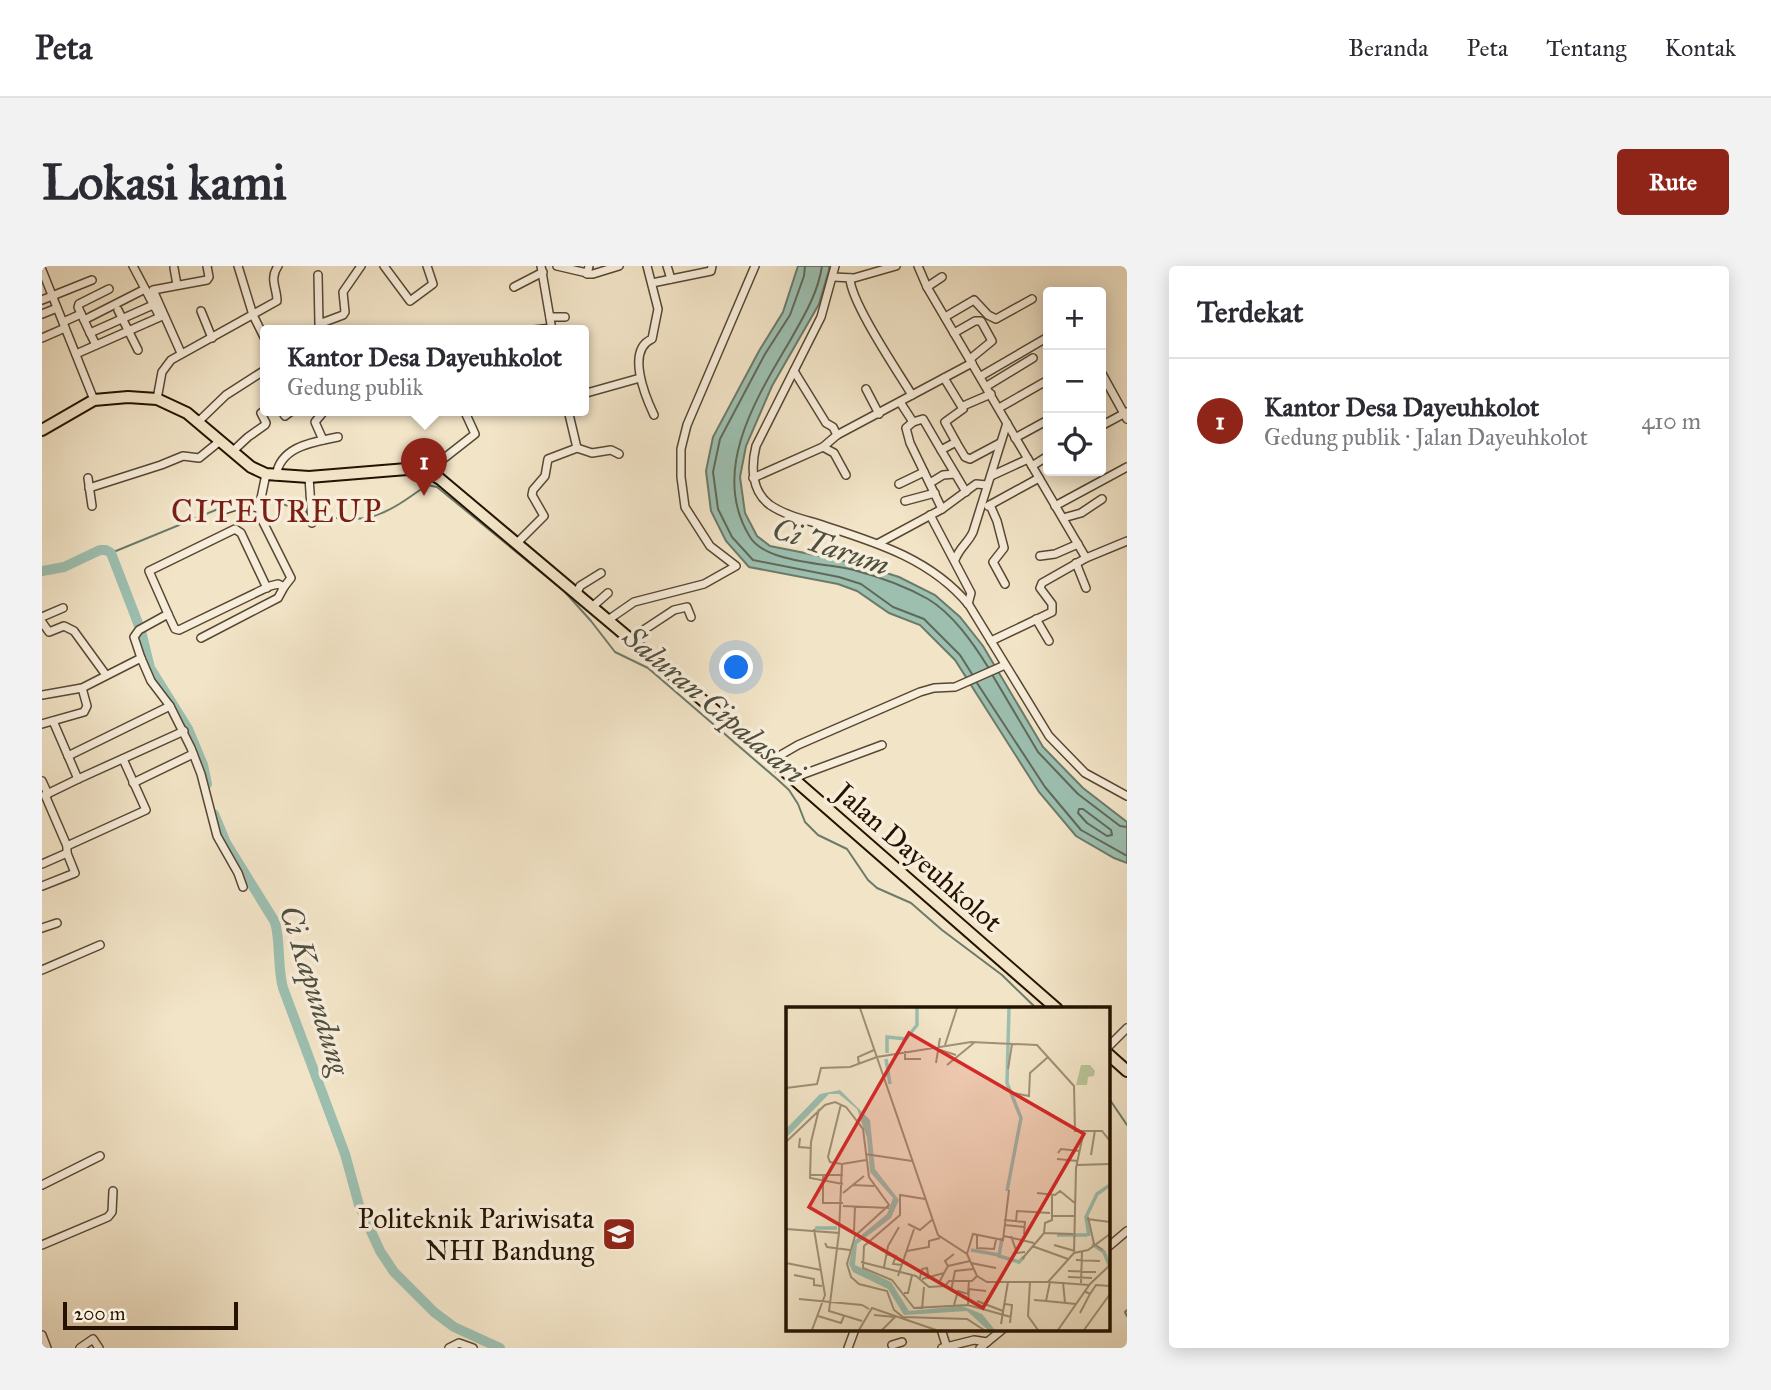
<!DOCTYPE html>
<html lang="id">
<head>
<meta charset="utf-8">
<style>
	:root { --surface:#fff; --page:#f2f2f3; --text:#2b2b33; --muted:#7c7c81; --line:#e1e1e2; --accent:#8f2418 }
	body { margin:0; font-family:"IM FELL Great Primer",serif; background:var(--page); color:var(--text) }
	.controls { position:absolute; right:21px; top:21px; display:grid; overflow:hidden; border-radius:7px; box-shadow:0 4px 18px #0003 }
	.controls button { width:63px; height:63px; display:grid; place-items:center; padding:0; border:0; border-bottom:2px solid var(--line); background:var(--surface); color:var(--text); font:35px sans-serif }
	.scale { position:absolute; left:21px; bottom:18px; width:175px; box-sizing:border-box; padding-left:7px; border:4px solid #251300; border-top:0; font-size:19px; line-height:24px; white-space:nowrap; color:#251300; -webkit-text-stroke:5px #f7eddb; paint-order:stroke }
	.you { position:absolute; left:695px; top:402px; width:24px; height:24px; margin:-18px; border:5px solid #fff; border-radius:50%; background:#1a73e8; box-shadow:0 0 0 10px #1a73e833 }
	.badge { display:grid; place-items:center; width:46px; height:46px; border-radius:50%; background:var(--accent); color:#fff; font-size:23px; font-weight:700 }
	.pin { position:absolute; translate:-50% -58px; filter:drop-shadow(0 2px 4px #0008) }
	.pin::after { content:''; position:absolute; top:37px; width:24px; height:21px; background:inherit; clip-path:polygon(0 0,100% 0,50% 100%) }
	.popup { position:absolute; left:218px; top:59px; width:329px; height:91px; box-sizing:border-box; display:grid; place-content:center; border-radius:7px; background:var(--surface); filter:drop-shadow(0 2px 5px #0005); font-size:23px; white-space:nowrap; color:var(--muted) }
	.popup b { font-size:26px; color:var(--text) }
	.popup::after { content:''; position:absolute; left:50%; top:100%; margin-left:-14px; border:14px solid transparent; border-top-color:var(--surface) }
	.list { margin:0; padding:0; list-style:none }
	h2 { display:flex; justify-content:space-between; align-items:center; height:91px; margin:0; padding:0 28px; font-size:30px }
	h2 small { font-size:23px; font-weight:400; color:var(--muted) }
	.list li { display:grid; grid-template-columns:46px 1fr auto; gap:21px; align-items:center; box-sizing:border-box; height:126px; padding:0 28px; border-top:2px solid var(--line) }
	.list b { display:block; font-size:26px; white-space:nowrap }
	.list p { margin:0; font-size:23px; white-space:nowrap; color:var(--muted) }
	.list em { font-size:23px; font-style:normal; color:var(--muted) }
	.icon { flex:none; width:38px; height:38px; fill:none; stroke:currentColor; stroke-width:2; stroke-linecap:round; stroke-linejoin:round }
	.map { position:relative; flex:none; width:1085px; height:1082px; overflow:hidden; border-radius:7px }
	header { display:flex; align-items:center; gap:42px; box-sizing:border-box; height:98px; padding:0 35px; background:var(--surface); border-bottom:2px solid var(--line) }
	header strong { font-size:33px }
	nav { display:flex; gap:38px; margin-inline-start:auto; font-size:24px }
	.intro { display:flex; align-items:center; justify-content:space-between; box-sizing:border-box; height:168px; padding:0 42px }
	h1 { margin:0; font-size:49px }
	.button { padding:18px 32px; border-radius:7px; background:var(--accent); color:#fff; font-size:24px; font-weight:700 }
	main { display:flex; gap:42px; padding:0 42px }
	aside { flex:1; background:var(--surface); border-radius:7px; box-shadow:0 4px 18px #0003 }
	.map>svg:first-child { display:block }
</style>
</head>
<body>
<header>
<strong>Peta</strong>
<nav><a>Beranda</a><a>Peta</a><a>Tentang</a><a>Kontak</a></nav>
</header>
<div class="intro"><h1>Lokasi kami</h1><a class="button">Rute</a></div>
<main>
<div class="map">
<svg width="1085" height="1082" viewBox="0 0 1085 1082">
	<rect width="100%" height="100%" fill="#f2e4c7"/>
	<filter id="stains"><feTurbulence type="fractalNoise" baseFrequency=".00286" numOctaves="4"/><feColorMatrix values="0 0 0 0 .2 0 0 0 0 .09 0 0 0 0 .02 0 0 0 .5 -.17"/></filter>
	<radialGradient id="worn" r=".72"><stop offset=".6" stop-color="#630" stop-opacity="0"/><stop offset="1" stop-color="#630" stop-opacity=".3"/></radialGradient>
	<polygon fill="#9cbfb0" stroke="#6c7a6a" stroke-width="2" points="756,0 787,0 787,4 777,38 730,120 704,180 698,211 703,247 715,270 728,280 813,297 857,311 893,329 918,351 941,380 1001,481 1041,522 1085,556 1085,597 1072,592 1034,570 997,526 913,394 878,359 847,347 815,325 796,318 707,301 684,275 669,245 664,205 671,171 717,85 741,46"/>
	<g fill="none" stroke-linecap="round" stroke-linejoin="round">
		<g stroke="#606958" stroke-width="2">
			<polyline points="763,0 762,10 748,49 723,88 678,173 671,206 676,243 690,271 711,294 797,311 819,318 851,341 882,353 918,389 930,408"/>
			<path d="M780 0C776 27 762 50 749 73 715 131 667 205 708 271 724 297 784 297 812 304 838 311 863 320 886 333 911 348 931 377 946 401"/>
			<polyline points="951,410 996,486 1036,528 1078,560 1085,561"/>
			<polyline points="935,417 1003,521 1039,564 1085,590"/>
			<polygon points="1037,543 1041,543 1069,564 1070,569 1065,570 1045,557 1036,547"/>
		</g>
		<g stroke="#6c7a6a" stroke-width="2">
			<polyline points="221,235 235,236 266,247"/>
			<polyline points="204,236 216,236"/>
			<path d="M272 248C326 261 343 249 385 219L395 221 522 325 549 355 573 386 606 402 735 513 747 524 756 538 763 556 776 569 805 583 826 614 835 622 869 637 900 664 960 709 995 743"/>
			<polyline points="69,287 181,241"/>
			<polyline points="1066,831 1085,859"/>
			<polyline points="1085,1044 1083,1046 1085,1050"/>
		</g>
		<g stroke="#9cbfb0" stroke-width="10">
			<polyline points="0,305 22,301 58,284 64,284 69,287 99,365 108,402 146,463 161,499 165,518"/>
			<path d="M172 548 184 577 233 656C239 678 235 700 241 722L303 888 317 939 338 985 352 1006 392 1046 412 1061 458 1082"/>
		</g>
		<g stroke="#584732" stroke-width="10">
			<g id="street">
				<polyline points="196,0 211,49 223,73"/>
				<polyline points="342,0 368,35 391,18 385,0"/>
				<polyline points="499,0 510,64"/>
				<polyline points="515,0 545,7"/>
				<polyline points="547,0 545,8 551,8 577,0"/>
				<path d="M605 0 616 43 610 73C584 84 603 130 612 149"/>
				<polyline points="625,0 629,13"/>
				<path d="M793 0 779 51 714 180C709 200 709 225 728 239 744 250 765 254 783 260 836 277 890 294 927 339L1007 470 1043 507 1085 530"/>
				<polyline points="876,0 885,21 1044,292 1085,275"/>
				<polyline points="132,2 135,19"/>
				<polyline points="0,4 52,134"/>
				<polyline points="276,9 277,58 301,49 303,46 301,26 319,0"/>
				<polyline points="791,11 812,12 854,0"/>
				<path d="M808 12C808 35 856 106 870 129"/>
				<polyline points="610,17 669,5 670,0"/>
				<polyline points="472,21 501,6"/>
				<polyline points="885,21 900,11"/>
				<polyline points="0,34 50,14"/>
				<polyline points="76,44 96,84"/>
				<polyline points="159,45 170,72"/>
				<polyline points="0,48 15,42"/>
				<polyline points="508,51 523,51"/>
				<polyline points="903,51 932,34 946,49 954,53 990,33"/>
				<polyline points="42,54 36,41 37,38 67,23"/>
				<polyline points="21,56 39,48"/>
				<polyline points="492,64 510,62"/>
				<polyline points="48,67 42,54 103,23"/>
				<polyline points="912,67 933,55 939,55 950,75 928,93"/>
				<polyline points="0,72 23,62"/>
				<polyline points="54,79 48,67 111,39"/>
				<polyline points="139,87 111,24 165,14 167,11 165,0"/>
				<polyline points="34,88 118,51 91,0"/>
				<polyline points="752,105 784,157 791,161 795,169"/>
				<polyline points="1059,106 1085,153"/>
				<polyline points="939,110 1006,71"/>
				<polyline points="902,112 921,143 903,156 914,176"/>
				<polyline points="945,120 991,92"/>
				<polyline points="824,123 837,148"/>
				<polyline points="541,128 598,112"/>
				<path d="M115 133 120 106 129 94 235 35C235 22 227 13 236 0"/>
				<polyline points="858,136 871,156"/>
				<polyline points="921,140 949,128"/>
				<polyline points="957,142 1006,114"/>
				<polyline points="239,144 243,150 251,144"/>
				<polyline points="526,144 535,182"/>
				<polyline points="156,156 184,129 223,104"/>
				<polyline points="1059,160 1085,146"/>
				<polyline points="973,172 1006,154"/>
				<polyline points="281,174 273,156 283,144"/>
				<polyline points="781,181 792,187 804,209"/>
				<polyline points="899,184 881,153 871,156 864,162 868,177 900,243"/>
				<polyline points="191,185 206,171 223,159 224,157 219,147 223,144"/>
				<polyline points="990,200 1006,190"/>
				<polyline points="392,209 396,197 433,168 422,144"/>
				<path d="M234 210C238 180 272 176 296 171"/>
				<polyline points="949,210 986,193"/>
				<polyline points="267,211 270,257"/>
				<polyline points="46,212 50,240"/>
				<polyline points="711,212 781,181 795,169 930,97"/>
				<polyline points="888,217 901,209 913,208"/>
				<polyline points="857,218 882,206"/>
				<polyline points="47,222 119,199 141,190 157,192 178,175"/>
				<polyline points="924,226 899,184 914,176 923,191 928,193 958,177"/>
				<polyline points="863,235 893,227"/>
				<polyline points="948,239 955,255 962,282 951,296 963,318"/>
				<polyline points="946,240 997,212"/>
				<polyline points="1013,240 1085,201"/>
				<polyline points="182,244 197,239 217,242"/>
				<polyline points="888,249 929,327 926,338"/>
				<polyline points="1021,252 1039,247 1060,233"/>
				<polyline points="475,277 502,250 490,229 491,224 503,210 506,193 535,182 550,187 569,184 577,188"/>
				<polyline points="837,277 900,243 934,218 945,219"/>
				<polyline points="998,290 1013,288 1036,278"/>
				<path d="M913 294C917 282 926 277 931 266L965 157"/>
				<polyline points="1034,297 1044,322"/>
				<polyline points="535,327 538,320 559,307"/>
				<polyline points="550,341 566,327"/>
				<polyline points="126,348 107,305 193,263 199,267 225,322"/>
				<polyline points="0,351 21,342"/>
				<polyline points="994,353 1007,375"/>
				<polyline points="566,354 592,336 662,318 694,300 668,280 643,241 639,211 639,183 645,159 713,0"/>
				<polyline points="0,356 7,366 22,360 32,365 64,409"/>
				<polyline points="159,372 236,332 242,321"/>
				<polyline points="588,373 632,344 645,341 649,351"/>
				<polyline points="949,375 1010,346 1010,338 998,322 1000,317 1044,292"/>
				<polyline points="0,429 40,422 99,392"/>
				<polyline points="11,455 36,513 142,465"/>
				<polyline points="0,458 42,446 45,440 40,422"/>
				<polyline points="26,490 128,440"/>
				<polyline points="730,494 756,479 878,426 892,422 913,421 963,399"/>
				<polyline points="751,512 840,479"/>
				<polyline points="0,515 6,528"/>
				<polyline points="91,517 151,488"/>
				<polyline points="25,580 3,529 36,513"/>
				<polyline points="0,598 25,587 25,580 104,544 81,493"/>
				<polyline points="0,620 33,607 25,587"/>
				<polyline points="201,621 196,607 175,570 159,508 149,482 128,440 109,415 99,392 92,371 97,364 126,348 133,363 137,364 228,320 236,318 242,321 249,312 220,254 217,242 224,208"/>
				<polyline points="0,662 15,657"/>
				<polyline points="0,704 58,679"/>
				<polyline points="1066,781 1085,762"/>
				<polyline points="0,919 58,890"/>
				<polyline points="0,979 66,951 70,946 71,925"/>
				<polyline points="1066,981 1085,965"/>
				<polyline points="899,1063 905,1082"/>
				<polyline points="0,1069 5,1082"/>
				<polyline points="850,1079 860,1076"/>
				<polyline points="38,1082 51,1073 57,1082"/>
				<polyline points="407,1082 417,1077 431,1082"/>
				<polyline points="806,1082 813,1063"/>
				<polyline points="900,1082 932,1074 945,1076"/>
				<polyline points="938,1082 961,1063"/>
			</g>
		</g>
		<g stroke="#251300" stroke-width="14">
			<g id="primary">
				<polyline points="0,164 52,134 86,131 115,133 145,147 209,201 224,208 267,211 365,203 387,206 398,213 683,453 1015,743"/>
				<polyline points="1066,788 1085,805"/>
			</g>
		</g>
		<use href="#street" stroke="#f7eddb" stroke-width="7"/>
		<use href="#primary" stroke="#f2e4c7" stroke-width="10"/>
	</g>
	<defs>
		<g id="university-square" transform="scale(1.75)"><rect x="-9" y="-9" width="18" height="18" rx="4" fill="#8f2418" stroke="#f7eddb"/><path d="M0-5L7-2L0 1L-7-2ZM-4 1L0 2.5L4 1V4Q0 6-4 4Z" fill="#fff"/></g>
	</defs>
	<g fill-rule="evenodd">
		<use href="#university-square" x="577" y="968"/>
	</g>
	<g text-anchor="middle" stroke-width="7" stroke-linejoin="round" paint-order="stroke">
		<g font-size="28" fill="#251300" stroke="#f7eddb">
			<text transform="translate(877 591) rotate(41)" y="10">Jalan Dayeuhkolot</text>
		</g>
		<g font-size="28" fill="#251300" stroke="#f7eddb" text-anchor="end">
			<text x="552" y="962">Politeknik Pariwisata<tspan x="552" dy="32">NHI Bandung</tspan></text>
		</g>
		<g font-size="30" font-style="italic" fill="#4f4f3e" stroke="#f7eddb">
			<text transform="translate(789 281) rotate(19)" y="10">Ci Tarum</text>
			<text transform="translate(672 439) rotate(40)" y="10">Saluran Cipalasari</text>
			<text transform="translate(273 724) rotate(73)" y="10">Ci Kapundung</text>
		</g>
		<g font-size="32" letter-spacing="2" fill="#7a1f14" stroke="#f7eddb">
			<text x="235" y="256">CITEUREUP</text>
		</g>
	</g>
	<g transform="translate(744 741)">
		<rect width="324" height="324" fill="#f2e4c7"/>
		<path d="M295 58H304L309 64 308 69 302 70 301 78H290Z" fill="#b8c597"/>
		<path d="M54 83 84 113 89 162 113 193 105 211 71 237 69 258 105 275 123 304 176 299 196 307 209 323H202L181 304 118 308 102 282 67 265 63 257 68 234 101 207 107 191 84 165 81 131 71 102 53 87H43L0 131V122L34 87Z" fill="#9cbfb0"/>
		<path fill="none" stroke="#9cbfb0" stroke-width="3.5" d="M101 46V30L120 32 131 18V1M100 52 104 77M221 184 235 111 221 76 223 1M29 221H51M271 228H301M303 229 300 210 311 187 324 178M216 231 213 249 233 255 238 250M306 237 318 245 324 260M185 243 213 248"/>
		<path fill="none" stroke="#a09077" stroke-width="2" d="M74 1 152 228 181 247 191 269 201 275H262L288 246 302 243 324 227M159 38 171 1M145 40 170 48M119 44V52H135M91 50 185 35 251 38 288 79 289 124H316L324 134M150 56 154 31M73 57 72 50 88 43M161 58 189 35M222 62 226 37M0 81 31 77 35 61 64 60 91 50M228 86 243 89 244 66 262 50M33 102 25 135 24 171 57 177M14 131 13 140 25 141M0 135 39 98 49 95 60 100 77 122 83 170 103 198 69 229 61 257 65 270 73 277 101 284 108 303 117 310 181 312 198 323M272 146 275 142 294 144M79 147 126 154M305 148 309 123M271 152 292 154M56 157 80 153M291 158 324 157M24 168H57M37 168V196H57M66 178 88 179M57 186 78 169M251 186 269 188 274 184 290 197M139 192 114 188V208L78 239 77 261 106 273 128 301 182 298 225 310M57 199 103 201M265 209H288M302 210 308 237 317 243M301 212 324 215M218 213 239 215 238 227M230 214 231 204 264 206M122 217 134 223 147 212M218 218 239 220M0 222 53 226 43 304 76 314M68 224 69 199M53 226 56 157 44 155 42 150 55 97M258 226 259 216 266 213V188M191 228V241L208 242 210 233M218 229 248 236M225 229 231 246 239 245M39 236 41 240 64 243M268 238 289 244M246 239 282 252M121 244 143 240V234L154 231M288 246 290 161 298 123M100 247 110 249 107 257 116 258M181 247 187 227 217 233 223 183M236 252 258 226 287 227M290 253 314 254M75 255 130 269 143 280 159 279 163 274H186L191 269M0 256 35 263M185 256 210 261M162 259 184 254M98 260 102 239 113 220M282 264 310 265M158 266 162 259 159 254 168 247M8 268 28 272V278L36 279M112 269 128 222M282 270 306 271M134 271 136 262 141 261 143 272M136 272 158 266 154 274M244 275 242 309 252 323M262 275 303 278M277 275 279 296M295 276 296 245M165 284 169 264 187 262M118 286H122L126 268M304 287 310 278 324 279M13 292 76 298 83 302M248 293 260 294 264 275M191 294 217 304M260 294 290 297M219 297 226 298 224 316M168 298 172 284 182 287 183 274M182 298 183 282 200 284M136 302 138 280M294 306 304 287 298 284M88 308 109 310 96 323M32 309 55 316 58 309M215 317 222 275M26 323 39 288 28 222M73 323 86 301 150 323M272 323 304 277 324 258M298 323 324 287"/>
		<path fill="#d62828" fill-opacity="0.15" stroke="#d62828" stroke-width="3.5" d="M123 26 298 127 197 301 23 200Z"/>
		<rect width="324" height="324" fill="none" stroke="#251300" stroke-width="3.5"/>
	</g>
	<rect width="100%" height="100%" filter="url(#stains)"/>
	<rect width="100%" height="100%" fill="url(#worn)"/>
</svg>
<div class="controls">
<button>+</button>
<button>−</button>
<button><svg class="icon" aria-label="locate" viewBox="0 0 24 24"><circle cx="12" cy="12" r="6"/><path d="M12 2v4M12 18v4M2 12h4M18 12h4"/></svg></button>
</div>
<div class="scale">200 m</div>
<div class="you"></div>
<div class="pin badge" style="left:382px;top:230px">1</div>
<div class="popup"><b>Kantor Desa Dayeuhkolot</b>Gedung publik</div>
</div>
<aside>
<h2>Terdekat<small></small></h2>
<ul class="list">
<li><span class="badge">1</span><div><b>Kantor Desa Dayeuhkolot</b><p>Gedung publik · Jalan Dayeuhkolot</p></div><em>410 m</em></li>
</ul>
</aside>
</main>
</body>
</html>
